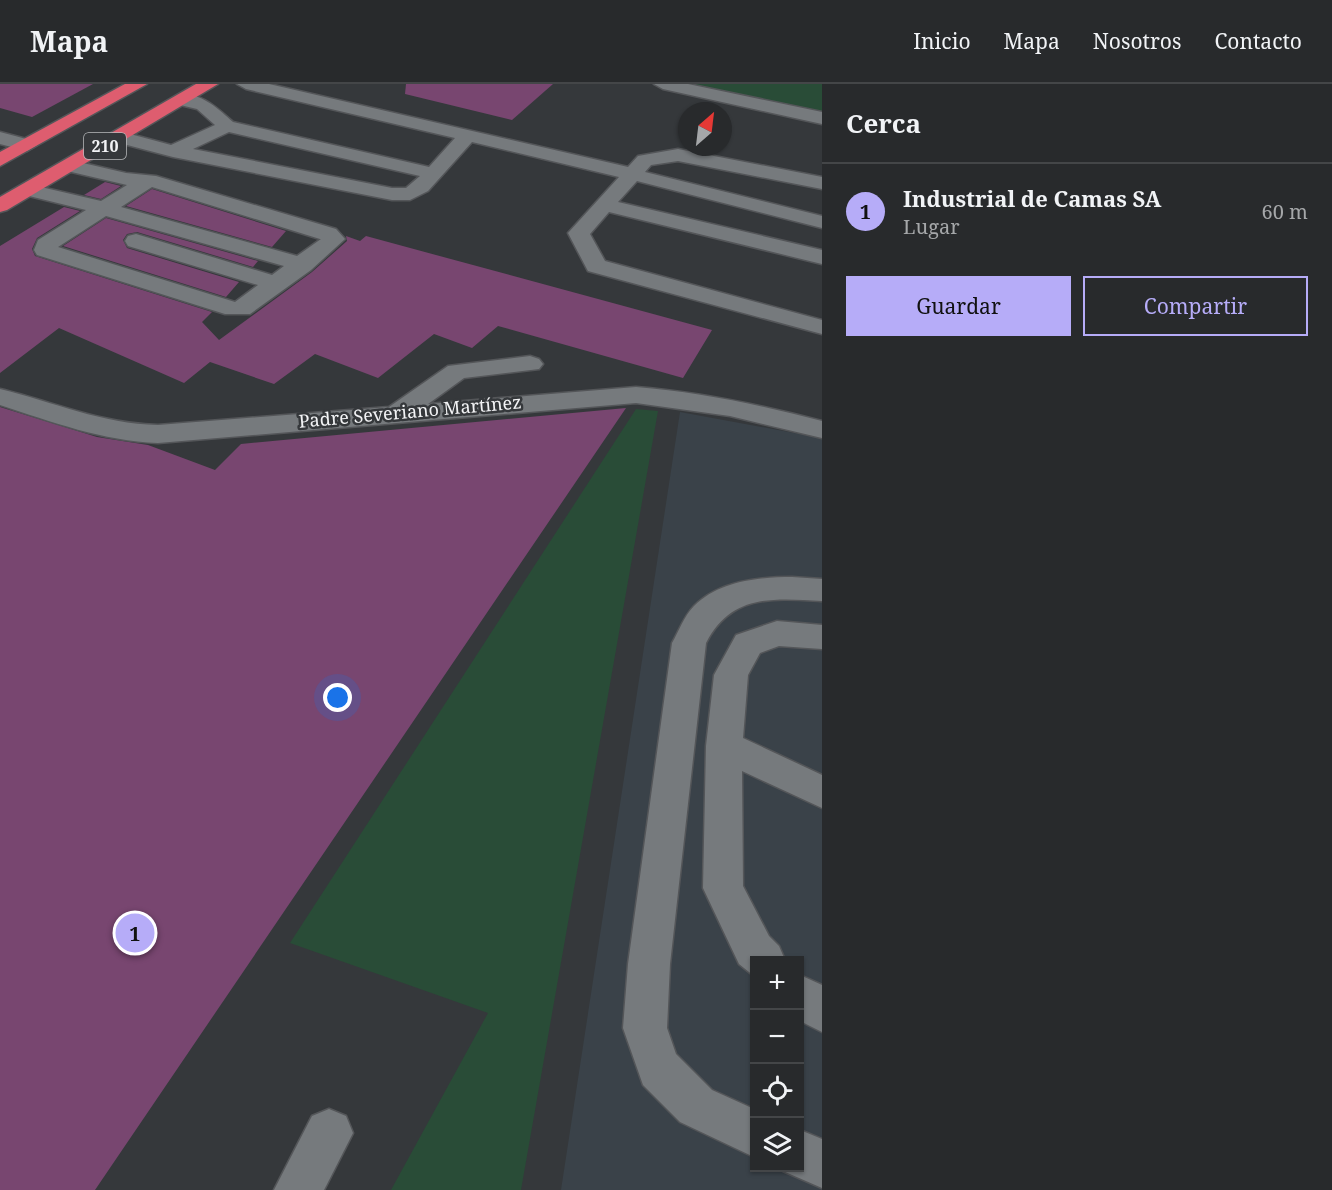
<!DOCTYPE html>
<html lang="es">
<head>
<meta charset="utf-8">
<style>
	:root { --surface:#282a2c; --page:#303234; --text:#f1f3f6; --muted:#a5a7a9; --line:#444648; --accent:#b6acf8 }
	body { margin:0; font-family:"Noto Serif",serif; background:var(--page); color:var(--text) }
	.controls { position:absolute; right:18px; bottom:18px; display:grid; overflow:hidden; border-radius:0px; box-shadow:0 2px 4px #0004 }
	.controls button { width:54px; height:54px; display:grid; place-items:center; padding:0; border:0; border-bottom:2px solid var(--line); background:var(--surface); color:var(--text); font:30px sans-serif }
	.compass { position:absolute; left:678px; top:18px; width:54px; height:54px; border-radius:50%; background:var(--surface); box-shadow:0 2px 4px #0004; rotate:28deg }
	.you { position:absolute; left:338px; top:614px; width:21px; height:21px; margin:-15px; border:4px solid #fff; border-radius:50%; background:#1a73e8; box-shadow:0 0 0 9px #1a73e833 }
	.badge { display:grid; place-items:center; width:39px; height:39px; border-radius:50%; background:var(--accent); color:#111; font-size:20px; font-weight:700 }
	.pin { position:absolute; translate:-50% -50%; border:3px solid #fff; box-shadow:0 2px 6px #0006 }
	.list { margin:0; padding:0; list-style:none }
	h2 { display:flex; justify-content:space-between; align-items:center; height:78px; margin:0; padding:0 24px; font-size:26px }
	h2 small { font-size:20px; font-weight:400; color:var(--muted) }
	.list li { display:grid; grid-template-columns:39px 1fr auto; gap:18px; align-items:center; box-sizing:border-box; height:96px; padding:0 24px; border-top:2px solid var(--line) }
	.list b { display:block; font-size:22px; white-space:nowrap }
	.list p { margin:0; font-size:20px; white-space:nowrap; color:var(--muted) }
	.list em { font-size:20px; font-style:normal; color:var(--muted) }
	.actions { display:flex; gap:12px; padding:18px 24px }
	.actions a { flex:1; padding:14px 0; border:2px solid var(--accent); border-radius:0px; text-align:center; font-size:21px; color:var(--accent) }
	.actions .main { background:var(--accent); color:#111 }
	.icon { flex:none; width:33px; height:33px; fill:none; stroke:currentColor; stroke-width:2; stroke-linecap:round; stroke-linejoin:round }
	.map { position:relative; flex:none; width:822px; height:1106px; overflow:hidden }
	header { display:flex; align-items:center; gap:36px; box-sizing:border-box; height:84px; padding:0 30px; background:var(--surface); border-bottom:2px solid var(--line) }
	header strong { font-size:28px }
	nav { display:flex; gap:33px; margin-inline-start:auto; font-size:21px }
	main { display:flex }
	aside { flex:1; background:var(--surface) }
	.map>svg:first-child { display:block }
</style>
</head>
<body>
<header>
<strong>Mapa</strong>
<nav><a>Inicio</a><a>Mapa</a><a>Nosotros</a><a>Contacto</a></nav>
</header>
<main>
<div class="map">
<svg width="822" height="1106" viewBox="0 0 822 1106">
	<rect width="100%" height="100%" fill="#35383b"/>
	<path fill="#3a4249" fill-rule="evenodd" d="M680 328 822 354V1106H561ZM754 876H800V1084H754Z"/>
	<g fill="#294c37">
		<polygon points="683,0 822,0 822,29"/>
		<polygon points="636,325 658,327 521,1106 391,1106 488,929 290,859"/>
	</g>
	<g fill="#784670">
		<polygon points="0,0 93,0 32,33 0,24"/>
		<polygon points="406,0 553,0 512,36 405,10"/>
		<polygon points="105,98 121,102 101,115 84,111"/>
		<polygon points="152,105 286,147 272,163 126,122"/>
		<polygon points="64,123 80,127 37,154 32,165 35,172 212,228 202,238 219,256 312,188 347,157 346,152 360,157 366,152 712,246 683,294 498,242 472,264 434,250 378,294 315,270 274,300 210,278 184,299 59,244 0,289 0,162"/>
		<polygon points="106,134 258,177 253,183 137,148 127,150 123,156 127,164 239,198 226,213 63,162"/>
		<polygon points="0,323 97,353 148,361 215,386 241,360 626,324 95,1106 0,1106"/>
	</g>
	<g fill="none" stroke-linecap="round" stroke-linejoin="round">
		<g stroke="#545659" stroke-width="3">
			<g id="minor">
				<path d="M237 0H269L628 83 638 72 678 65 822 93V105L678 77 651 81 645 88 822 132V144L637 97 618 118 822 166V180L609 128 590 150 605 177 822 236V250L588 187 568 149 619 93 472 58 428 107 410 116H392L173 73 112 57 110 53 119 47 171 61 215 41 197 25 176 20 173 16 176 12C199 6 217 24 233 38L429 83 455 54 246 5ZM229 48 420 92 406 104H392L193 65Z"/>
				<polygon points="654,0 688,0 822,28 822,40 663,5"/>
				<polygon points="0,48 34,57 37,61 27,67 0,60"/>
				<path d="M70 76 126 89 156 92 336 145 345 155 311 186 250 230H225L37 171 34 166 38 156 86 126 21 110 18 106 21 102 28 100 101 117 127 101 63 86 60 82 63 78ZM152 103 320 155H321L297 172 121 123ZM106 132 284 182 272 191 136 150 128 152 125 157 128 162 258 201 235 218 58 163Z"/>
				<path d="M530 272 539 275 543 280 539 285 464 294 428 320 636 303C699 308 761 321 822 337V354L730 332 636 319 158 359C103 357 52 338 0 321V305C54 318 102 340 158 341L389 323 448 282Z"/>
				<path d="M792 493 822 495V517C773 514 731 510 706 559L670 880 667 944 676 970 712 1006 754 1025V1073L680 1038 643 1001 623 944 628 880 672 559C679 547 684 532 694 522 719 497 758 493 792 493Z"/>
				<polygon points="777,537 822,541 822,565 779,562 760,569 748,591 743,654 822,691 822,724 742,687 743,802 769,852 779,862 785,876 754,876 754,892 739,880 703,804 706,662 714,591 736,551"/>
				<polygon points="800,891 822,901 822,948 800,937"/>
				<polygon points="329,1025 346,1032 353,1049 324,1106 274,1106 312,1032"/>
				<polygon points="800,1046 822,1055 822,1104 783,1087 782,1084 800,1084"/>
			</g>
		</g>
		<g stroke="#545659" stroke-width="3">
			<g id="highway">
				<polygon points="125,0 147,0 0,82 0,68"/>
				<polygon points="196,0 218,0 7,126 0,128 0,113"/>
			</g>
		</g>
		<use href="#minor" fill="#767a7d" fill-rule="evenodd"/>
		<use href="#highway" fill="#de5d6f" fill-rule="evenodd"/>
	</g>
	<g text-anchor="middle" stroke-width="5" stroke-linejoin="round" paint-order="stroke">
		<rect fill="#35383b" stroke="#b9bbbd" stroke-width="1.5" x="84" y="49" width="42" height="26" rx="4.5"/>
		<g font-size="16" font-weight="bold" fill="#f2f3f5">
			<text x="105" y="68">210</text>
		</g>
		<g font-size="18" fill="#f2f3f5" stroke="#35383b">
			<text transform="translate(410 328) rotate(-5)" y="6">Padre Severiano Martínez</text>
		</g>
	</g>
</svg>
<div class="controls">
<button>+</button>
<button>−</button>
<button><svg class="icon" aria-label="locate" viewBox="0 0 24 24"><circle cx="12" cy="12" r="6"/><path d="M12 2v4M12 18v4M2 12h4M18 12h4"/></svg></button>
<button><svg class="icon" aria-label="layers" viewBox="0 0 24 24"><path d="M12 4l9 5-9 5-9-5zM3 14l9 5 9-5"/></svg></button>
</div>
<svg class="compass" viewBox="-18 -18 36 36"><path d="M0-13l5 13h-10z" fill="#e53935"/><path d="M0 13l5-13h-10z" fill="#a5a7a9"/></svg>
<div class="you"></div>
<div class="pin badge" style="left:135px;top:849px">1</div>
</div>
<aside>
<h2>Cerca<small></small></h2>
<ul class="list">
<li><span class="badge">1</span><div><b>Industrial de Camas SA</b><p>Lugar</p></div><em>60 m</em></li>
</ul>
<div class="actions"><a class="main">Guardar</a><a>Compartir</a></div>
</aside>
</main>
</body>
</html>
